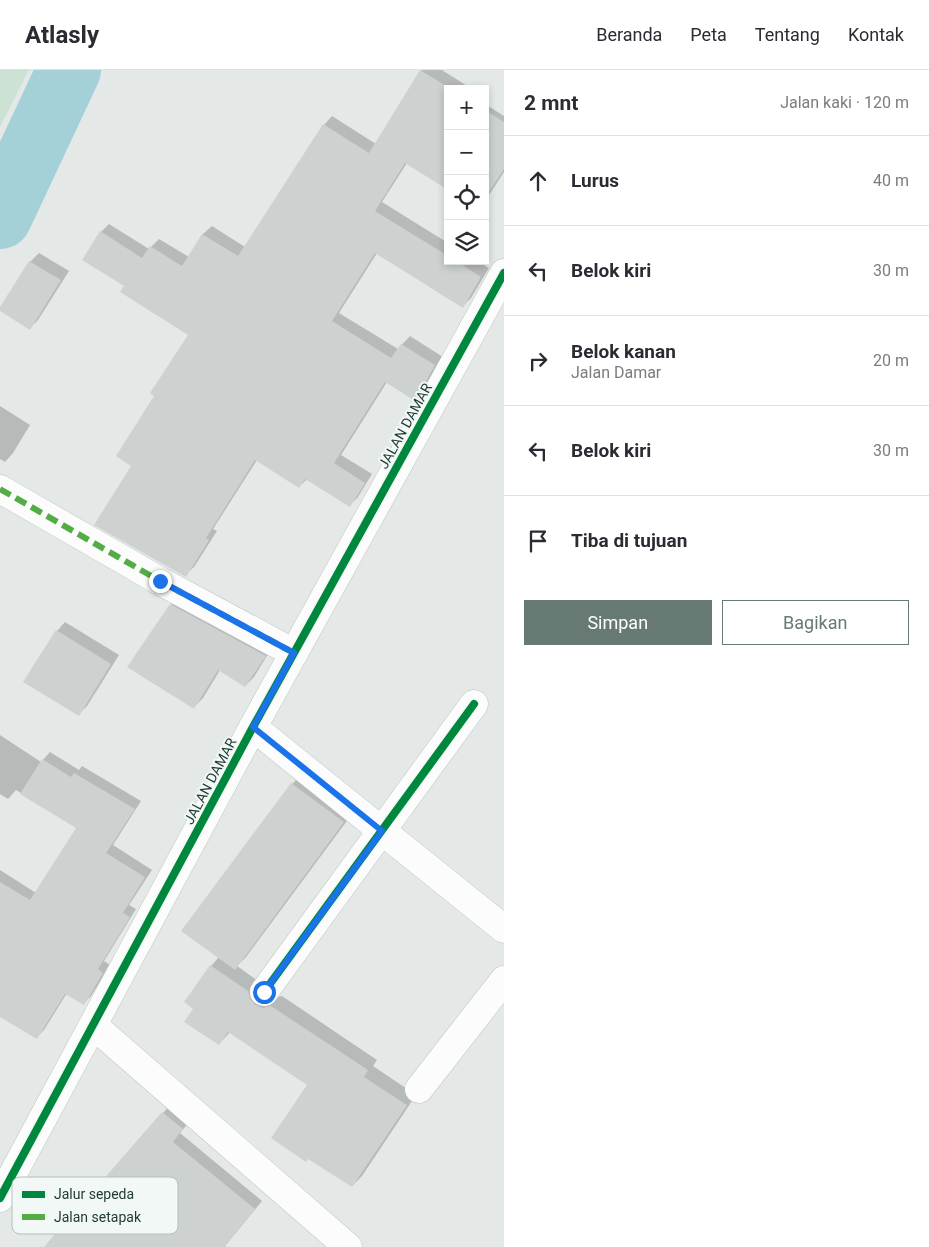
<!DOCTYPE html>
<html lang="id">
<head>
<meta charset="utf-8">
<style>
  :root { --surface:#fff; --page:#f2f2f3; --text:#2b2b33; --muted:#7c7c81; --line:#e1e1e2; --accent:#667973 }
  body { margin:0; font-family:Roboto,sans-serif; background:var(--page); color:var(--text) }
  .controls { position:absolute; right:15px; top:15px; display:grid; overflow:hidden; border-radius:0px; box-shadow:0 2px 8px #0003 }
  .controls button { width:45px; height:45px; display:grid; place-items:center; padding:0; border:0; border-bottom:1px solid var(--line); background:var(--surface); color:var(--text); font:25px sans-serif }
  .stop { position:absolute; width:15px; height:15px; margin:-11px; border:4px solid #1a73e8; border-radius:50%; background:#fff }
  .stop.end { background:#1a73e8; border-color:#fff; box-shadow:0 1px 5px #0008 }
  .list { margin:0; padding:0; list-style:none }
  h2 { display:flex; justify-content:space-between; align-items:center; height:65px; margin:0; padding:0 20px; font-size:21px }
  h2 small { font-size:16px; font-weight:400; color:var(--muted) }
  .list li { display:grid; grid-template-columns:32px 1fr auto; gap:15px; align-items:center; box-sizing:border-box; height:90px; padding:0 20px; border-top:1px solid var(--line) }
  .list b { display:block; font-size:19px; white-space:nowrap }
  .list p { margin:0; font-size:16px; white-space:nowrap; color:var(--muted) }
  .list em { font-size:16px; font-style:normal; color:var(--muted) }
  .actions { display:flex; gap:10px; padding:15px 20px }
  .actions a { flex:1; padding:11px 0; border:1px solid var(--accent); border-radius:0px; text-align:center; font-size:18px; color:var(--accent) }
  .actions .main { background:var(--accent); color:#fff }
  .icon { flex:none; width:28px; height:28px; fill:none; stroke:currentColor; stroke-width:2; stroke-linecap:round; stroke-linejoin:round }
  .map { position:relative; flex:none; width:504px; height:1177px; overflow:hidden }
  header { display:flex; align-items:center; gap:30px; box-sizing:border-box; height:70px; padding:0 25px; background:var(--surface); border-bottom:1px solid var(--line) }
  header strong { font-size:24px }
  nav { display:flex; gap:28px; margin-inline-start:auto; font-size:18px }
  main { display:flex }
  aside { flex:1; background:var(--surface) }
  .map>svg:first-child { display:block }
  .green { fill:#cde2d4 }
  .shadow { fill:#0003 }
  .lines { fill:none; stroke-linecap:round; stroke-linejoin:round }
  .river { stroke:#a4d0d8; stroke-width:64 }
  .building { fill:#cdd2d0 }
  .street-casing { stroke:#c1c6c4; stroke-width:29 }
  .secondary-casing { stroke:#bfc7c4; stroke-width:29 }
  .street { stroke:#fbfcfb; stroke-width:28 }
  .secondary { stroke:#fbfcfb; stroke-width:28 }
  .quiet { stroke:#53ac45; stroke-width:6; stroke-dasharray:12 6; stroke-linecap:butt }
  .cycleway-casing { stroke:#f2f8f5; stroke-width:11 }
  .cycleway { stroke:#00873e; stroke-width:8 }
  .route { stroke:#1a73e8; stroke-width:6 }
  .labels { text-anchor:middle; stroke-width:4; stroke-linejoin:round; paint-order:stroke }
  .street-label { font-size:14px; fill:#223c35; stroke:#f2f8f5 }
  .key { fill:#f2f8f5; stroke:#b4c0bb; stroke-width:1 }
  .key-label { font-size:14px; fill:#223c35 }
</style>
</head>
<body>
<header>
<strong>Atlasly</strong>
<nav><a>Beranda</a><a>Peta</a><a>Tentang</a><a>Kontak</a></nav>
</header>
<main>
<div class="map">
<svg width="504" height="1177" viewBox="0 0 504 1177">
  <rect width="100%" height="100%" fill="#e4e9e7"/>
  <polygon class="green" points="0,0 29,0 0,57"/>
  <g class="shadow">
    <polygon points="422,0 442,0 472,19 448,19 407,93 382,132 448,173 448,191 477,191 489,198 471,228 463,236 377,183 339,243 398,279 410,266 443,287 423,321 415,329 387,312 341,385 372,404 358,427 350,435 307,409 299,417 257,390 213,459 217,461 194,497 185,505 133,395 156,325 190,264 126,216 101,162 109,154 149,179 159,169 189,187 203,164 212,156 245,177 324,55 332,46 376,74"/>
    <polygon points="485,34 504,46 504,102 485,131"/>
    <polygon points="39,183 69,201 38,250 30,258 0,239 30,192"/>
    <polygon points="0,336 30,355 13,383 5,392 0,389"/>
    <polygon points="180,526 273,576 254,607 245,616 220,600 203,628 194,637 171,535"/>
    <polygon points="65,552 119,585 87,636 78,645 57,561"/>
    <polygon points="0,665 41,692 50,682 79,700 82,696 141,731 113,775 152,800 129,835 136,839 104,891 110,895 91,926 83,934 67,923 44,960 36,968 0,945 0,800 36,823 78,757 16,720 8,729 0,724"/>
    <polygon points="303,703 355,740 246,887 237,896 258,911 273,928 282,926 377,990 373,996 416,1025 362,1106 352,1116 308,1014 230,962 219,974 195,938 211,896 219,887 292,714"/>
    <polygon points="171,1034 190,1051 180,1063 262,1131 225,1176 226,1177 45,1177 57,1164 55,1128 63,1120 82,1136"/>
  </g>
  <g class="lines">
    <polyline class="river" points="0,147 69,0"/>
  </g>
  <g class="building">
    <polygon points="420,0 451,19 448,19 448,120 405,93 375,141 448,186 448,191 456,191 481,207 463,238 375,183 332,251 391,288 401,274 435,295 415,331 385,312 334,393 365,413 350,437 305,409 299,418 255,390 206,468 209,470 186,507 94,455 131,396 116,386 154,326 150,323 188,265 120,222 124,216 82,190 100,161 142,188 150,176 182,196 202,164 238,186 323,54 369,83"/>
    <polygon points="485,40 504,52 504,99 485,128"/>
    <polygon points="29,191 61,210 30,260 0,241 0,237"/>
    <polygon points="170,534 266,586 245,617 218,600 194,639 127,597"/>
    <polygon points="56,560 111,594 79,646 23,612"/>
    <polygon points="42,689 71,707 74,703 135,739 106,783 145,807 123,843 130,847 98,899 103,903 84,935 65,924 37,969 0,947 0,812 30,830 76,758 20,724"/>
    <polygon points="291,713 344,752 235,900 181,861"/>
    <polygon points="210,895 248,921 250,929 255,935 263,938 271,936 368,1000 364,1007 407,1035 352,1117 308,1089 306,1092 271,1068 307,1015 228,962 219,975 184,952 193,939 184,932"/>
    <polygon points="162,1042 183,1059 173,1072 255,1139 224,1177 44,1177 55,1164 36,1149 54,1127 74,1143"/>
  </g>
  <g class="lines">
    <g class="street-casing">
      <g id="street">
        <polyline points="0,419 160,511 294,583"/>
        <polyline points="253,657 504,859"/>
        <polyline points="264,922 474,634"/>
        <polyline points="93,955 348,1177"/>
        <polyline points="419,1019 504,910"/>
      </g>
    </g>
    <g class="secondary-casing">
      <polyline id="secondary" points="0,1128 253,657 504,203"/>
    </g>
    <use href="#street" class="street"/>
    <use href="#secondary" class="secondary"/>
    <polyline class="quiet" points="0,419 160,511 294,583"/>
    <g class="cycleway-casing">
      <g id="cycleway">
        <polyline points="264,922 474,634"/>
        <polyline points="0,1128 253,657 504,203"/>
      </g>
    </g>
    <use href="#cycleway" class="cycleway"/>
  </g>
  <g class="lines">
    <polyline class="route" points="160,511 294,583 253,657 382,761 264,922"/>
  </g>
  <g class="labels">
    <g class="street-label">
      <text transform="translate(405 356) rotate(-61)" y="5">JALAN DAMAR</text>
      <text transform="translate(210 711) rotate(-62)" y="5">JALAN DAMAR</text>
    </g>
  </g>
  <rect x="12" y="1107" width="166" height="57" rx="8" class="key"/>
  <rect x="22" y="1121" width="23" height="7" fill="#00873e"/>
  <rect x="22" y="1144" width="23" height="6" fill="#53ac45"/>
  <g class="key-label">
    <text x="54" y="1129">Jalur sepeda</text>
    <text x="54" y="1152">Jalan setapak</text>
  </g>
</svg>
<div class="controls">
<button>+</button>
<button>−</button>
<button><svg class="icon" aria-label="locate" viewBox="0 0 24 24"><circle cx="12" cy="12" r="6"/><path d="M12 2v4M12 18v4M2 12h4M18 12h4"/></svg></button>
<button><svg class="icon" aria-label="layers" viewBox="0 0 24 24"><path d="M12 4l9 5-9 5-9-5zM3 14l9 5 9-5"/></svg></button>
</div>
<div class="stop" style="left:264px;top:922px"></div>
<div class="stop end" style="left:160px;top:511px"></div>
</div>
<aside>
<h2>2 mnt<small>Jalan kaki · 120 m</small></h2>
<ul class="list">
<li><svg class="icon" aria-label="ahead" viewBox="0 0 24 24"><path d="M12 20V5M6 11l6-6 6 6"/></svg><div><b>Lurus</b></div><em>40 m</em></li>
<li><svg class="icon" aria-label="left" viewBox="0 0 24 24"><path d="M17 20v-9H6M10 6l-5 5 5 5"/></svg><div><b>Belok kiri</b></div><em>30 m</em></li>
<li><svg class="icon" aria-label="right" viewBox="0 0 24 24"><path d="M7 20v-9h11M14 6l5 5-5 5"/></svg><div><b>Belok kanan</b><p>Jalan Damar</p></div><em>20 m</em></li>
<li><svg class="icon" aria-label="left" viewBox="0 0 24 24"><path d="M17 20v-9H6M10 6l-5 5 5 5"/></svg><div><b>Belok kiri</b></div><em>30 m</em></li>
<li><svg class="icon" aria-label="arrive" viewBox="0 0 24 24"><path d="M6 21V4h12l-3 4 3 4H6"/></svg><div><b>Tiba di tujuan</b></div></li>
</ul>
<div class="actions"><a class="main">Simpan</a><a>Bagikan</a></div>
</aside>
</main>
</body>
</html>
